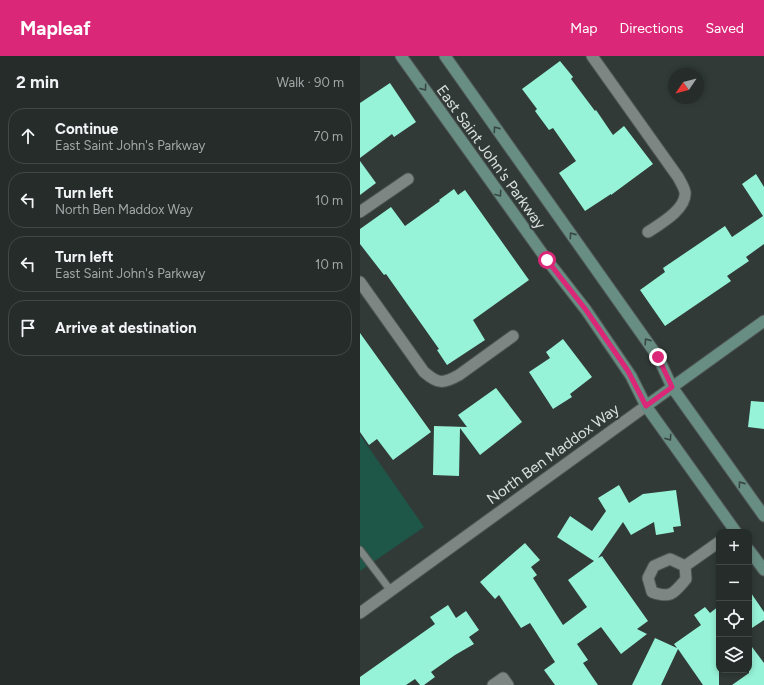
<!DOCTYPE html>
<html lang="en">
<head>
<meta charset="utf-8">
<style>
  :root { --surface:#252c29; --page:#2d3431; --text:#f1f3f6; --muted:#a3a7a8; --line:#424846; --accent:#db2777 }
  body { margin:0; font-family:Figtree,sans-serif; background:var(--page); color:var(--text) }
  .controls { position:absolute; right:12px; bottom:12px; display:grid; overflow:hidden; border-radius:8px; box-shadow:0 2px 6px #0003 }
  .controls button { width:36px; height:36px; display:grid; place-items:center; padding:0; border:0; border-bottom:1px solid var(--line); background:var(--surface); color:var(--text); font:20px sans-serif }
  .compass { position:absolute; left:308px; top:12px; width:36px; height:36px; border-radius:50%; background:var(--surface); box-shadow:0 2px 6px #0003; rotate:235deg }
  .stop { position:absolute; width:12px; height:12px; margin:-9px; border:3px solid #db2777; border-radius:50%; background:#fff }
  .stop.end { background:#db2777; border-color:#fff; box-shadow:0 1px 4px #0008 }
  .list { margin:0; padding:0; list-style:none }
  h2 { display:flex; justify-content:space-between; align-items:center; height:52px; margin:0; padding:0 16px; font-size:17px }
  h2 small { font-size:13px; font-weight:400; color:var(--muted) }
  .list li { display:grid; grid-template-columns:26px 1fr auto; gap:12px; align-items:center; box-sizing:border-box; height:56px; margin:0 8px 8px; padding:0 8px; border:1px solid var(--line); border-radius:16px }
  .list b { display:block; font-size:15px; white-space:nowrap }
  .list p { margin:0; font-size:13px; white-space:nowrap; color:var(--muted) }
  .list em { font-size:13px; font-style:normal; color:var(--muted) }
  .icon { flex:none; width:22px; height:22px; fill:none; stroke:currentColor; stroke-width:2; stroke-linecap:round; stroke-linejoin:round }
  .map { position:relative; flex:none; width:404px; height:629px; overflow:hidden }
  header { display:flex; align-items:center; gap:24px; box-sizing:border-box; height:56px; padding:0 20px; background:var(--accent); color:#fff }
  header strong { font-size:19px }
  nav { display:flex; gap:22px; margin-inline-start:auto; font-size:14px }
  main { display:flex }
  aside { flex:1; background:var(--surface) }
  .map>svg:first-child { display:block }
  .green { fill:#1e5748 }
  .building { fill:#96f3d7 }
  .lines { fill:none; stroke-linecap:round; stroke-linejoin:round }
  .service-casing { stroke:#4f5654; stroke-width:9 }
  .minor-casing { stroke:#4f5654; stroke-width:13 }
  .tertiary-casing { stroke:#4f5654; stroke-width:13 }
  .secondary-casing { stroke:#4f5654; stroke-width:13 }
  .service { stroke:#7d8683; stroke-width:7 }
  .minor { stroke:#7d8683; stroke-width:11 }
  .tertiary { stroke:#7d8683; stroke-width:11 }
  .secondary { stroke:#688e84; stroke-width:11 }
  .oneway { stroke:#394743 }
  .route { stroke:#db2777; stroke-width:5 }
  .labels { text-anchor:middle; stroke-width:4; stroke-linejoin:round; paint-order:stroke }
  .street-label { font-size:15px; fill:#dbe0de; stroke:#313a37 }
</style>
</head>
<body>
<header>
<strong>Mapleaf</strong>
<nav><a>Map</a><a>Directions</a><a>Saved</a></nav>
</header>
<main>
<aside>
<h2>2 min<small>Walk · 90 m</small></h2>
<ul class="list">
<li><svg class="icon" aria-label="ahead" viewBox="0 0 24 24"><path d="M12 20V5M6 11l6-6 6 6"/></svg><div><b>Continue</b><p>East Saint John's Parkway</p></div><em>70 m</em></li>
<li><svg class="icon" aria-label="left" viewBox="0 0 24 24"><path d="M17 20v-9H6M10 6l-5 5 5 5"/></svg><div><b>Turn left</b><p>North Ben Maddox Way</p></div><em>10 m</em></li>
<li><svg class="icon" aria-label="left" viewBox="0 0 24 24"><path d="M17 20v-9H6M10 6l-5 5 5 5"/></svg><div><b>Turn left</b><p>East Saint John's Parkway</p></div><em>10 m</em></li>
<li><svg class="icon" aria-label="arrive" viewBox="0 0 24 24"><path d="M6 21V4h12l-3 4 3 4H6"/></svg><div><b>Arrive at destination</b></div></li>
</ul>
</aside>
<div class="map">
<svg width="404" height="629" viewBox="0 0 404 629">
  <rect width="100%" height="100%" fill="#313a37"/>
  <polygon class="green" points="0,379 64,471 0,515"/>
  <g class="building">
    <polygon points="200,5 213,21 211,23 235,55 236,54 253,79 264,70 293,108 251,139 251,138 225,155 199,117 216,105 193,72 189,74 175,55 177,53 162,33"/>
    <polygon points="30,27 56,66 34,81 32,78 0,102 0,47"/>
    <polygon points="0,105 16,127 0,139"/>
    <polygon points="396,118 404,131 404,188 386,201 389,205 367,220 371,225 305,270 280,234 305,216 303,212 365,170 372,181 403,160 382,128"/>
    <polygon points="94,133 98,139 105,134 169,224 113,264 125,284 87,309 77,294 79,293 26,218 24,219 0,188 0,173 31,151 45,170 80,145 79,144"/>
    <polygon points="0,277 71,376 33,404 17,383 9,389 0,376"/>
    <polygon points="203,283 232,321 210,338 212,341 193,353 169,316 190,302 186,296"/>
    <polygon points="136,332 162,366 120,399 100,372 99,420 73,419 74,370 107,371 98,359"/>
    <polygon points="391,345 404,346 404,373 388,371"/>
    <polygon points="259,429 269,447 283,438 316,434 321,470 313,471 314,476 296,479 294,466 271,479 263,466 238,502 242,500 288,565 277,573 287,578 261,598 241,571 217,588 228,604 223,607 238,629 195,629 184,614 195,606 170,567 161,572 139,539 135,543 120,526 165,487 180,504 171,511 177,519 173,522 203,569 227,551 208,524 234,505 197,481 210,460 232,475 246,455 238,442"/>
    <polygon points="389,534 404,556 404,564 389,574"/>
    <polygon points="88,549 96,562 106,555 119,574 109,581 114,588 95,599 71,616 75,621 64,629 60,629 55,623 46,629 0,629 0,621 75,568 70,561"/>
    <polygon points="359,550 359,629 343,629 318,593 301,629 272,629 295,582 317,592 314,588 341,569 334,559 345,551 350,557"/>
    <polygon points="389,587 404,607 404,629 372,629 389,617"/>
  </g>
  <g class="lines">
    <g class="service-casing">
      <polyline id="service" points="0,494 31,535"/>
    </g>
    <g class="minor-casing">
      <g id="minor">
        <path d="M232,0L318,121C320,125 324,131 325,136C327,153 300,168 288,176"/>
        <polyline points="0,156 48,123"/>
        <path d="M0,226L64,316C78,328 83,328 99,319L153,280"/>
        <path d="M310,503L325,510L326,523C314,537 311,543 292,536L288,522L294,510Z"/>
        <polyline points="325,510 359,486"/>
        <polyline points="133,629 143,622 148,629"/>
      </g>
    </g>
    <g class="tertiary-casing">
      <polyline id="tertiary" points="0,557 286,350"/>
    </g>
    <g class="secondary-casing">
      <g id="secondary">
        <polyline points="41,0 187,204 226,254 271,320 286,350 376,476"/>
        <polyline points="85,0 298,301 312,331 404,460"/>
        <polyline points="286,350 404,265"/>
        <polyline points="389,494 404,514"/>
      </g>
    </g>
    <use href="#service" class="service"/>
    <use href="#minor" class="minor"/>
    <use href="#tertiary" class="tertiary"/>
    <use href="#secondary" class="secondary"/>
  </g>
  <defs><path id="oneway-chevron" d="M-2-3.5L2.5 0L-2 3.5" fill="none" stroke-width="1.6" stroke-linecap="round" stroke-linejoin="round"/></defs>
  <g class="oneway">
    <use href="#oneway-chevron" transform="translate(64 32) rotate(54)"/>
    <use href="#oneway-chevron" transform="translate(136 73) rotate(-125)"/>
    <use href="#oneway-chevron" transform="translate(139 138) rotate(54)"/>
    <use href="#oneway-chevron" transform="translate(212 179) rotate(-125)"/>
    <use href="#oneway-chevron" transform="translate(287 285) rotate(-125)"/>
    <use href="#oneway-chevron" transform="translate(309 382) rotate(55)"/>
    <use href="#oneway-chevron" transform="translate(381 428) rotate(-125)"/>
  </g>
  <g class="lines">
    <polyline class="route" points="187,204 226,254 268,315 286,350 312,331 298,301"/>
  </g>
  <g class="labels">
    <g class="street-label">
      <text transform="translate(131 101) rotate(54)" y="5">East Saint John's Parkway</text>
      <text transform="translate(193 398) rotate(-36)" y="5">North Ben Maddox Way</text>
    </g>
  </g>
</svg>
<div class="controls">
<button>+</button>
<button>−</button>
<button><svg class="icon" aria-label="locate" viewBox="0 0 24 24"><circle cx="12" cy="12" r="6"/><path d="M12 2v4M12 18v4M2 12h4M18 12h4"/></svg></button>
<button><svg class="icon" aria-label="layers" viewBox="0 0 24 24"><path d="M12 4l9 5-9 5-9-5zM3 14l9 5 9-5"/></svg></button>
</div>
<svg class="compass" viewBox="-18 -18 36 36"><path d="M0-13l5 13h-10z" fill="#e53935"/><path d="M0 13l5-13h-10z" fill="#a3a7a8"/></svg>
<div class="stop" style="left:187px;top:204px"></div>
<div class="stop end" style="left:298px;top:301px"></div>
</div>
</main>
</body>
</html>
